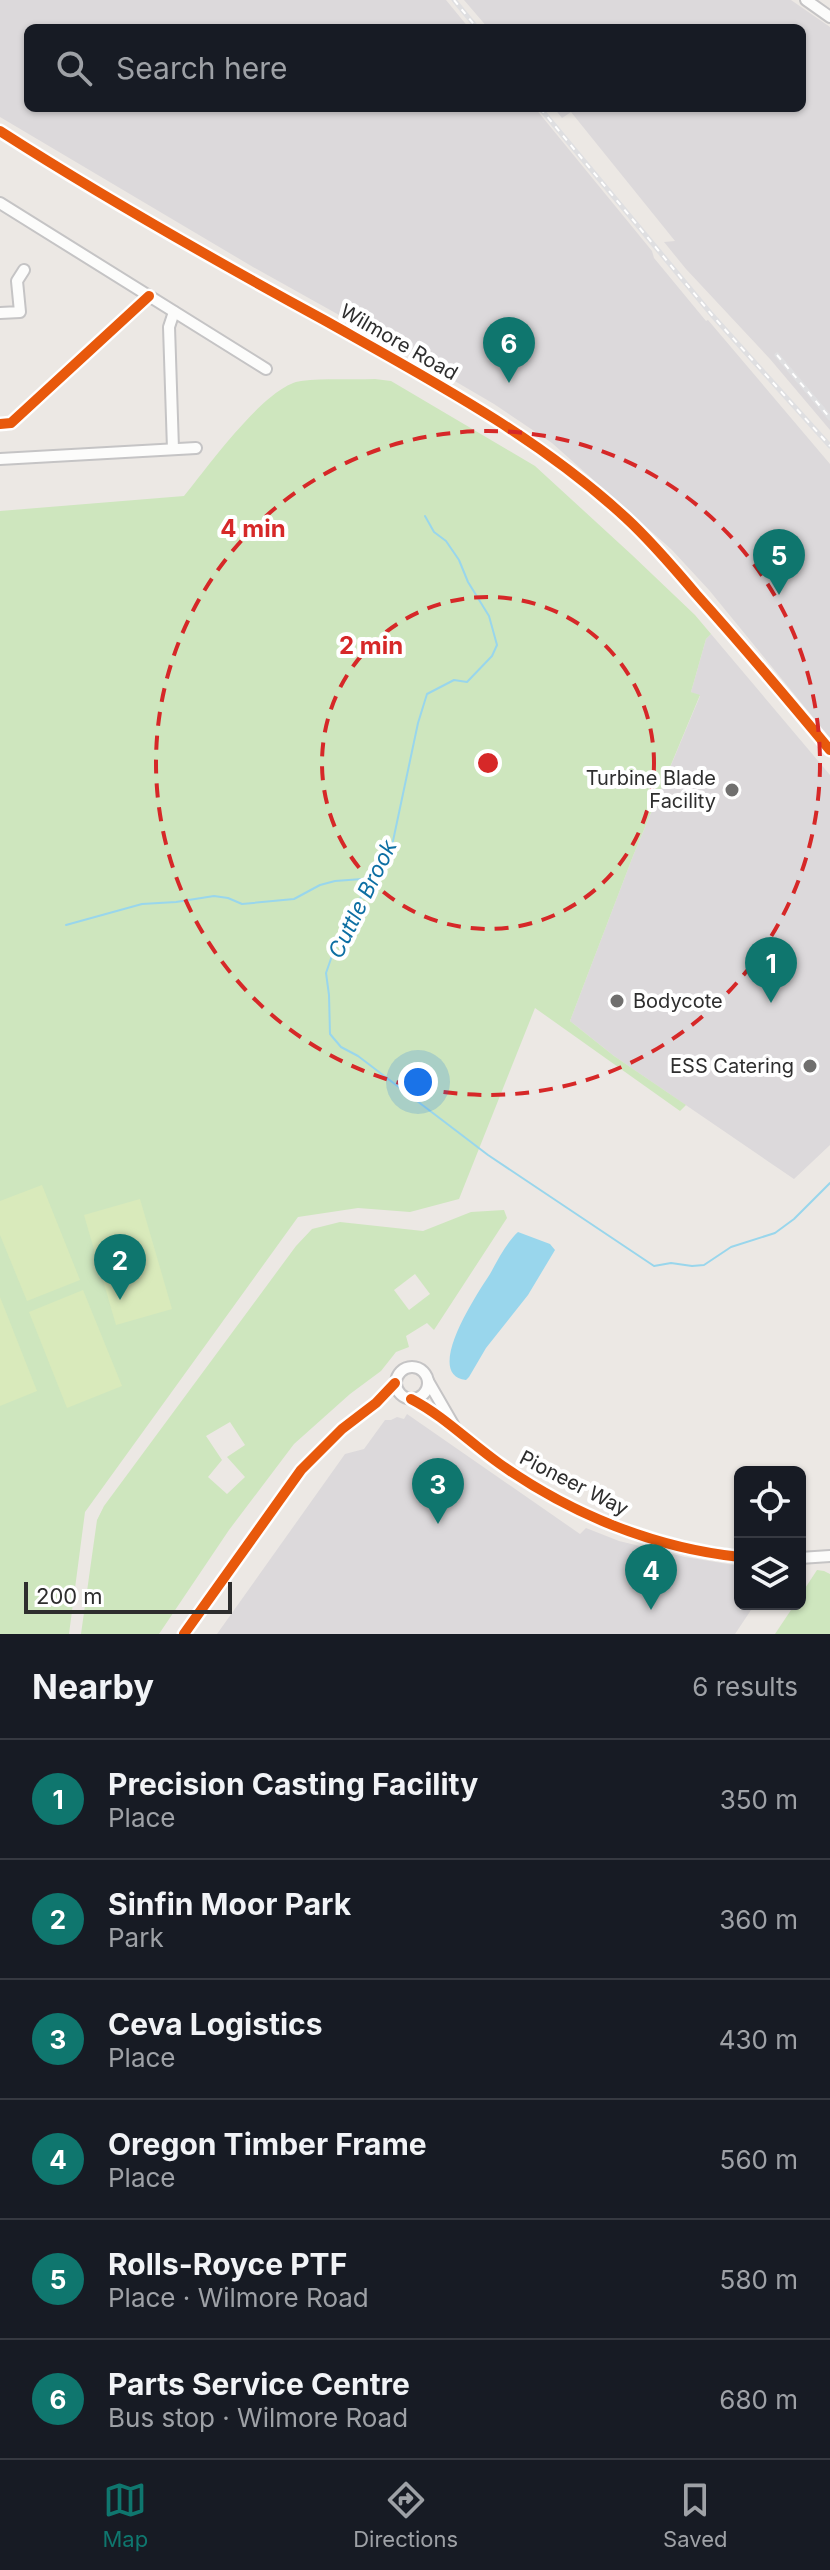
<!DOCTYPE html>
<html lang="en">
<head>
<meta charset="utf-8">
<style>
  :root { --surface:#171b24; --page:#20242c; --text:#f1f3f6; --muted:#9ea1a6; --line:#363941; --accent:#0f766e }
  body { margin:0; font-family:Inter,sans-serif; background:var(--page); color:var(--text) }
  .controls { position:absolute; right:24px; bottom:24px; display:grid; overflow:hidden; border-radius:12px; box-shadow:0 2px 6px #0004 }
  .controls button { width:72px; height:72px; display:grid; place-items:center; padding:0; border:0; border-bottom:2px solid var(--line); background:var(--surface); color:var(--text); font:40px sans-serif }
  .scale { position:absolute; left:24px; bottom:20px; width:208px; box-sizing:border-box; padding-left:8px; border:4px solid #2e2e2e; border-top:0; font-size:22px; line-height:28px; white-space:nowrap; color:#2e2e2e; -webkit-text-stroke:6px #fff; paint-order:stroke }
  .you { position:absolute; left:418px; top:1082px; width:28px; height:28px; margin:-20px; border:6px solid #fff; border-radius:50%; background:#1a73e8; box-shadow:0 0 0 12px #1a73e833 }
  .badge { display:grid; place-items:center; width:52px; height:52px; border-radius:50%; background:var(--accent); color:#fff; font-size:26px; font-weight:700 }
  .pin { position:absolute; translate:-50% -66px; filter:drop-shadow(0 2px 4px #0008) }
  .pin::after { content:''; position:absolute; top:42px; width:28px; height:24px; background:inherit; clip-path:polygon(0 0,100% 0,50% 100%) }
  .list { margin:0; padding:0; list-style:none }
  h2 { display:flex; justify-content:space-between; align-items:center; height:104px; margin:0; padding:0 32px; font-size:34px }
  h2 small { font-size:26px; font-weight:400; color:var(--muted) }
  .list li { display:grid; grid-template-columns:52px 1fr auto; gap:24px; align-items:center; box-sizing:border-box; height:120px; padding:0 32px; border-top:2px solid var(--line) }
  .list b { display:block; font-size:30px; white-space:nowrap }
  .list p { margin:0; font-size:26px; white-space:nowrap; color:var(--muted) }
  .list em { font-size:26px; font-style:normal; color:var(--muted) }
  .icon { flex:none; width:44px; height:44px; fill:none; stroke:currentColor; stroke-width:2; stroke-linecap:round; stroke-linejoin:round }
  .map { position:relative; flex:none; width:830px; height:1634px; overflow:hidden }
  .search { position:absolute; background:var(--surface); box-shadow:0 2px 6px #0004; left:24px; right:24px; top:24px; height:88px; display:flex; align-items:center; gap:20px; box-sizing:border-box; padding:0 28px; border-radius:12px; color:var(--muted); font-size:30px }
  .sheet { height:824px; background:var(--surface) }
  nav { display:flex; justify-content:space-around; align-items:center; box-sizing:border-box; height:112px; border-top:2px solid var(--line); background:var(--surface); font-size:22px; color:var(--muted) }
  nav a { display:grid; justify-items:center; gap:4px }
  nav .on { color:var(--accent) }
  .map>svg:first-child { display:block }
  .industrial { fill:#dcd9db }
  .green { fill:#cee6be; fill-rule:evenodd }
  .pitch { fill:#d9eabb }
  .water { fill:#99d6ec }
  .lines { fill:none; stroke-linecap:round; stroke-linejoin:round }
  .stream { stroke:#99d6ec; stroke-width:2 }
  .minor-casing { stroke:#c5c4c5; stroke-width:14 }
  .minor { stroke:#fcfcfb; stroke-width:10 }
  .rail-casing { stroke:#dfdfe1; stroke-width:5 }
  .rail { stroke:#fff; stroke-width:2; stroke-dasharray:6; stroke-linecap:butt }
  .cycleway-casing { stroke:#fff; stroke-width:15 }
  .cycleway { stroke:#e8590c; stroke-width:10 }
  .ring { fill:none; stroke:#d62828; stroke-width:4; stroke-dasharray:14 10 }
  .poi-dot { fill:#706f6e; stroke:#fff; stroke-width:3 }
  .labels { text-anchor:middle; stroke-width:8; stroke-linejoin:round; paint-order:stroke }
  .street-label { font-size:20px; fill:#2e2e2e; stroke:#fff }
  .poi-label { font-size:20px; fill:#2e2e2e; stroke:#fff; text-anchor:end }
  .water-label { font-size:22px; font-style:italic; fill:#0d6fa3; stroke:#fff }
  .centre { fill:#d62828; stroke:#fff; stroke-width:4 }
  .ring-label { font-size:24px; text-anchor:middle; font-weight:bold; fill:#d62828; stroke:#fff; stroke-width:8; stroke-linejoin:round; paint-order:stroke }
</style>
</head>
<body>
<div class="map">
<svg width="830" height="1634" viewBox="0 0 830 1634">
  <rect width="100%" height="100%" fill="#ece8e4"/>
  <g class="industrial">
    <polygon points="0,0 446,0 469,28 28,28 28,108 535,108 652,251 654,258 706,321 708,320 830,464 830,738 709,590 672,550 552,443 494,404 400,349 253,267 0,117"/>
    <polygon points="464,0 791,0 830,27 830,430 770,359 686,269 664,242 675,241 571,112 562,118 554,108 802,108 802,28 488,28"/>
    <polygon points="711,634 830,775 830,1145 794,1179 614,1056 570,1021 633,856 700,696 691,692 706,639"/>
    <polygon points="407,1414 580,1534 586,1528 619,1541 685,1557 740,1566 740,1604 755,1604 735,1634 217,1634 345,1454 364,1449 385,1420 391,1420 397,1417 404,1419"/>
  </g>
  <g class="green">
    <path d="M375,379L391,381L535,466L632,555L695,615L711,634L706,639L691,692L700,695L633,856L570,1021L614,1056L686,1105L680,1111L535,1008L459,1199L410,1212L358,1208L298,1217L85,1512L69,1634H0V511L184,496C207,468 266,385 301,381C325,378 351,380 375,379Z"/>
    <path d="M504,1210L507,1218L434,1330L427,1323L406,1336L409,1347L396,1352L381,1371L350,1394L294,1444L229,1530L159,1634H81L97,1520L104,1506L296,1246L312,1229L340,1222L423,1231L471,1212ZM415,1274L430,1294L409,1310L394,1290ZM230,1422L245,1445L227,1457L245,1477L227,1494L208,1477L222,1460L206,1436Z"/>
    <polygon points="817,1570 824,1571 830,1574 830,1634 775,1634 795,1604 800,1604 800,1596"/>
  </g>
  <g class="pitch">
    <polygon points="42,1185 80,1280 27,1301 0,1235 0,1201"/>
    <polygon points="140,1199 172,1309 116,1325 84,1215"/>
    <polygon points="83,1290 122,1386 67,1408 29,1312"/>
    <polygon points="0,1297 37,1391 0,1406"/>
  </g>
  <path class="water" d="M518,1232L550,1244L555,1250L528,1295L486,1348L469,1377L466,1380C422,1375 479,1291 490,1274C498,1260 506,1243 518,1232Z"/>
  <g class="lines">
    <g class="stream">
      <polyline points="425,516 434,532 446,541 459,560 468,582 489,616 497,645 492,656 467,682 454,680 427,694 418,723 393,841 372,886 364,892 340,933 326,973 329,995 330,1034 341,1047 358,1056 488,1155 654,1266 671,1263 692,1266 704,1265 731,1247 775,1233 794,1219 830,1183"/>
      <polyline points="66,925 142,904 176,902 214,896 228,898 242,904 294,899 320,885 335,881 376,878"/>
    </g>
    <g class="minor-casing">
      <g id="minor">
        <polyline points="806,0 830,17"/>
        <path d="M0,131C106,199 214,260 324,320C429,379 537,436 626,518C651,541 674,568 696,594C742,645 786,697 830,750"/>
        <polyline points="0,203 266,369"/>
        <polyline points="0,313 20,312 17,281 24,270"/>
        <polyline points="0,424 11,423 149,296"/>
        <polyline points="173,449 169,327 174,312"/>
        <polyline points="0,459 196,448"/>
        <circle cx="412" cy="1383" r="16"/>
        <polyline points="428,1381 454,1426"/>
        <path d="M411,1399C444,1416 470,1443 500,1464C571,1514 654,1548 740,1557"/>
        <polyline points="800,1558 830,1556"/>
        <polyline points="184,1634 301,1470 342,1429 376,1403 395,1383"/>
      </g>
    </g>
    <use href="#minor" class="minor"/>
    <g class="rail-casing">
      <g id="rail">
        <polyline points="454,0 477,28"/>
        <polyline points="540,108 712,315 830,446"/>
        <polyline points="777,355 830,418"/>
      </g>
    </g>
    <use href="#rail" class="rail"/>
    <g class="cycleway-casing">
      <g id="cycleway">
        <path d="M0,131C106,199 214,260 324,320C429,379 537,436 626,518C651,541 674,568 696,594C742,645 786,697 830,750"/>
        <polyline points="0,424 11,423 149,296"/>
        <path d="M411,1399C444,1416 470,1443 500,1464C571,1514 654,1548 740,1557"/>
        <polyline points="184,1634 301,1470 342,1429 376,1403 395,1383"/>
      </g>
    </g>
    <use href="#cycleway" class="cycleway"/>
  </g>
  <g class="ring">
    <circle cx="488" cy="763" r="166"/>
    <circle cx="488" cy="763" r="332"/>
  </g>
  <g class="poi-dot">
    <circle cx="732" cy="790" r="8"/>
    <circle cx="617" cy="1001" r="8"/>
    <circle cx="810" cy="1066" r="8"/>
  </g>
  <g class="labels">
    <g class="street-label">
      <text transform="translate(399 342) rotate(30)" y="7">Wilmore Road</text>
      <text transform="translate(574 1483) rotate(27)" y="7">Pioneer Way</text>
    </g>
    <g class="poi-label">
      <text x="716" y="785">Turbine Blade<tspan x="716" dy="23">Facility</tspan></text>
      <text x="633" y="1008" text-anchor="start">Bodycote</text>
      <text x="794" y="1073">ESS Catering</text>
    </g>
    <g class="water-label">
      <text transform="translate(362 899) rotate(-64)" y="8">Cuttle Brook</text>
    </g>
  </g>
  <circle cx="488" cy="763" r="12" class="centre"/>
  <g class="ring-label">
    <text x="253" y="537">4 min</text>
    <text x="371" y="654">2 min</text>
  </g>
</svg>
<div class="controls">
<button><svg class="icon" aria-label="locate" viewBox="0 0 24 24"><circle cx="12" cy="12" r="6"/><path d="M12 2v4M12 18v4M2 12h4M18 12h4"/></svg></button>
<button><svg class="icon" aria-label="layers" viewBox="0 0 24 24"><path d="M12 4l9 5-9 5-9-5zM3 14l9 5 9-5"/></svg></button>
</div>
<div class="scale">200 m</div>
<div class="you"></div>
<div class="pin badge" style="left:771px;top:1003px">1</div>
<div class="pin badge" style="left:120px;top:1300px">2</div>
<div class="pin badge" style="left:438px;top:1524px">3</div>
<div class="pin badge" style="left:651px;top:1610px">4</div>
<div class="pin badge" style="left:779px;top:595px">5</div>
<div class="pin badge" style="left:509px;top:383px">6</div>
<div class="search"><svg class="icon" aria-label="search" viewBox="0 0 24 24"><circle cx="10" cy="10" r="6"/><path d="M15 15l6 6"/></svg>Search here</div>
</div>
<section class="sheet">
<h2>Nearby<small>6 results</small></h2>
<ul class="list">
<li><span class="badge">1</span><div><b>Precision Casting Facility</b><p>Place</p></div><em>350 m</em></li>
<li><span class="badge">2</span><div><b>Sinfin Moor Park</b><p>Park</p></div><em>360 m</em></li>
<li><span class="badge">3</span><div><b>Ceva Logistics</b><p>Place</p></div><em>430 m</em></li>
<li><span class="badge">4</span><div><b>Oregon Timber Frame</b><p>Place</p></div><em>560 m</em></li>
<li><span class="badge">5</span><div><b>Rolls-Royce PTF</b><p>Place · Wilmore Road</p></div><em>580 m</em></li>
<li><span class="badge">6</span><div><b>Parts Service Centre</b><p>Bus stop · Wilmore Road</p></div><em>680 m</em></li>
</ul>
</section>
<nav>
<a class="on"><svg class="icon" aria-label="map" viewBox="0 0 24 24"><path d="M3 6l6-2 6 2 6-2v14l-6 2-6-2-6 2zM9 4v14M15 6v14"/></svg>Map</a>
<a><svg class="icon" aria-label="directions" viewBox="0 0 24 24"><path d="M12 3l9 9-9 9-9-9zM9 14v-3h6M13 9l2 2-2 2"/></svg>Directions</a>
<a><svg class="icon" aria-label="saved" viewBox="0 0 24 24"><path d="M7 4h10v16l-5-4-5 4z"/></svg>Saved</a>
</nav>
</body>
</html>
